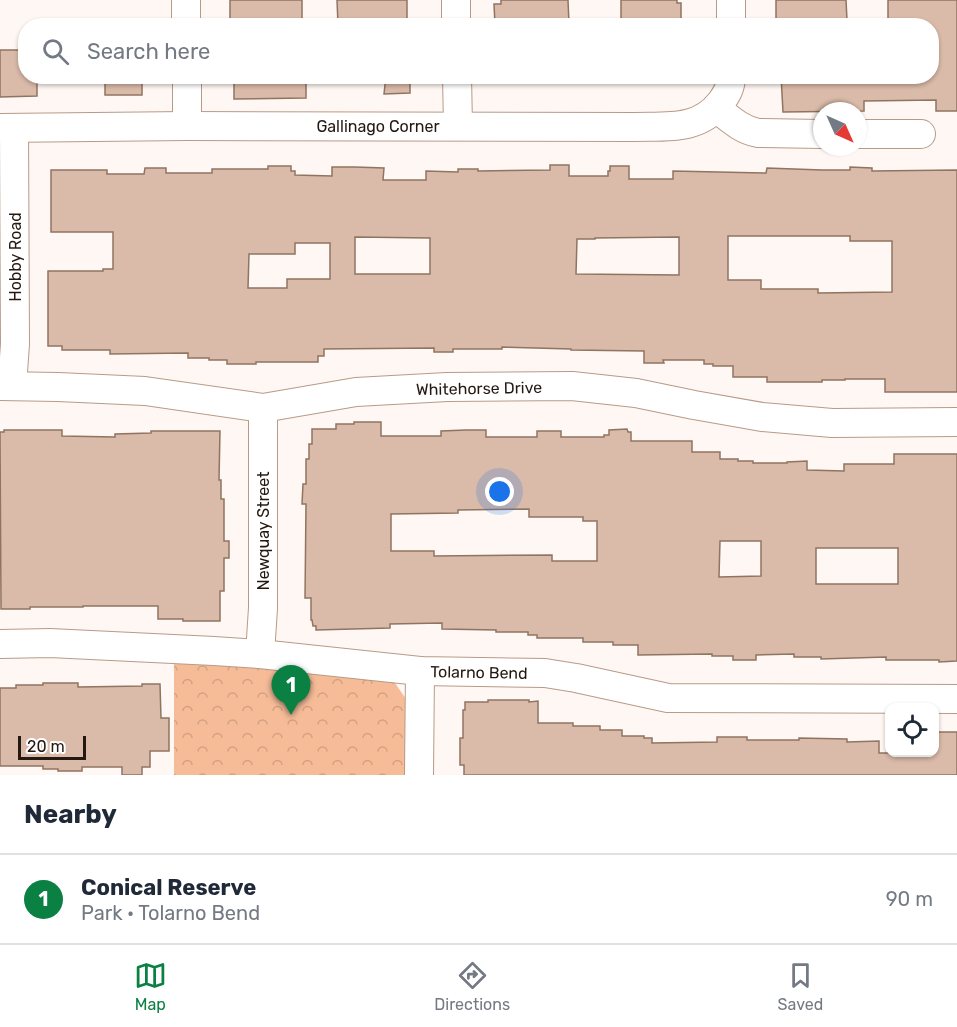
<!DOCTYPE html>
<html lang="en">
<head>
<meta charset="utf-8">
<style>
  :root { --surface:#fff; --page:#f2f2f3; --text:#1f2937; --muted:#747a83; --line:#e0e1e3; --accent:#0b8043 }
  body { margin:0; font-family:Rubik,sans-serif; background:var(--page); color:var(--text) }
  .controls { position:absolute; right:18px; bottom:18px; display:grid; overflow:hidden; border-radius:12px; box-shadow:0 2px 4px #0004 }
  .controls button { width:54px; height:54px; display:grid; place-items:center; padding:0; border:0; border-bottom:2px solid var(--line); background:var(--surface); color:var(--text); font:30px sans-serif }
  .compass { position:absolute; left:813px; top:102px; width:54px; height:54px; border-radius:50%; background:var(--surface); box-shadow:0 2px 4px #0004; rotate:135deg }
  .scale { position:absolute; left:18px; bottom:15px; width:68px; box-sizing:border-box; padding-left:6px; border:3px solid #241812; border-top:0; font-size:16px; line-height:21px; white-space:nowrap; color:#241812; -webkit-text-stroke:4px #fff; paint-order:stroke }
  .you { position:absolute; left:500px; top:492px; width:21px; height:21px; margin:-15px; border:4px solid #fff; border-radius:50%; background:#1a73e8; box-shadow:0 0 0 9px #1a73e833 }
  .badge { display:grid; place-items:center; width:39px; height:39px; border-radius:50%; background:var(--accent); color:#fff; font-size:20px; font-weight:700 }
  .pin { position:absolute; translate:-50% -50px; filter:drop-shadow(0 2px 3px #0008) }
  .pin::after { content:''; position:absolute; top:32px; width:21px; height:18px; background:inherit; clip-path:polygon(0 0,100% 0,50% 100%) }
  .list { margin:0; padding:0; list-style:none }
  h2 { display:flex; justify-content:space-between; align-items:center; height:78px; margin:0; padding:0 24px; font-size:26px }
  h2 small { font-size:20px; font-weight:400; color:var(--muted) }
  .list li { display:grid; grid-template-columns:39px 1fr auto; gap:18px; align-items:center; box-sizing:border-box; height:90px; padding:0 24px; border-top:2px solid var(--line) }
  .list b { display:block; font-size:22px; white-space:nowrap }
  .list p { margin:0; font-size:20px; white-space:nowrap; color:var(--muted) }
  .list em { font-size:20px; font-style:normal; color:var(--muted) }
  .icon { flex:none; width:33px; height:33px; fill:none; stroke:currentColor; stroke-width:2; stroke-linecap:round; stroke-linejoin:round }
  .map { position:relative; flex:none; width:957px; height:775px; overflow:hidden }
  .search { position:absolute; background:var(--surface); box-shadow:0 2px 4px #0004; left:18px; right:18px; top:18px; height:66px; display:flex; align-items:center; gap:15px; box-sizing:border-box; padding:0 21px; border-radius:24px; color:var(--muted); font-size:22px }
  .sheet { height:168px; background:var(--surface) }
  nav { display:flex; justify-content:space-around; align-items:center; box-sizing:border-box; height:84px; border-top:2px solid var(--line); background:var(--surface); font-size:16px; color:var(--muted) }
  nav a { display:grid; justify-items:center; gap:3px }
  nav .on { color:var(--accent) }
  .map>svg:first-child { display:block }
  .forest { fill:url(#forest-crowns) }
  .building { fill:#dabaa8; stroke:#907462; stroke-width:1.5; fill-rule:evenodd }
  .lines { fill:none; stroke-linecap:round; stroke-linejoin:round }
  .minor-casing { stroke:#b99a88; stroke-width:30 }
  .minor { stroke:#fff; stroke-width:28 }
  .labels { text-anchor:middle; stroke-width:4.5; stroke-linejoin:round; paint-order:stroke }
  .street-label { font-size:16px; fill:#241812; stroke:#fff }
</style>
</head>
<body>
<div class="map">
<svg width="957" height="775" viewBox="0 0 957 775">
  <defs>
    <pattern id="forest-crowns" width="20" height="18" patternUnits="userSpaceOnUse" patternTransform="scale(1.5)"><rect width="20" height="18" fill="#f6bc98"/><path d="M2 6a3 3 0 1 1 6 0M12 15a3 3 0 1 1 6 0" fill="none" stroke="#d3a182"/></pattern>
  </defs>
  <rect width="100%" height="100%" fill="#fef7f3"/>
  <polygon class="forest" points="174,661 390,679 395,683 406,699 407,775 174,775"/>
  <g class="building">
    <rect x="230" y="0" width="72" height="26"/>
    <polygon points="337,0 407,0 407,26 338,25"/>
    <polygon points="501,0 568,0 569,24 495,25 494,4 501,4"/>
    <polygon points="621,0 677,0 677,3 681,3 681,25 621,25"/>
    <polygon points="776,0 846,0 847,20 843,20 843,26 780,26 780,23 776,23"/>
    <polygon points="888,0 957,0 957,111 936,111 936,100 864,101 864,111 783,112 781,76 932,76 932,26 906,26 906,21 888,21"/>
    <polygon points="0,50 26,50 26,76 37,76 37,96 0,97"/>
    <rect x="105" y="76" width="37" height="19"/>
    <polygon points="234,76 306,76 306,98 234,99"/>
    <polygon points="386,76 410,76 410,93 384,94"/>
    <path d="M550,165H569V176H608V171H610V166H629V179H673V171L766,173L767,168L822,170H850V167L872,168V171L957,170V392H885V379H845V380H822V382H767V377H733V366H713V364H704V360H663L664,363H644V351L571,350V349L502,347V349H453V352H434V348L324,349V356H318V362H256V364H227V360H209V358H188V353L110,354V350H62V346H48V271H103V269H113V232H51V170H107V174H144L145,168H166V173H212V169H268V166H291V171H295V175L332,176V167H355L384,168L383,180H426V171L458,172V169H478V171L550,170ZM728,236H850V241H892V292L818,293V289H761V280H728ZM355,237L430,238V274H355ZM679,237V275L576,274L577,239H595V238ZM295,243H330V279H287V288H248L249,254H295Z"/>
    <path d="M354,422H381V436H441V431L466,430H486V437H537V431H561V437H604V435H609V430L627,429L628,432H631V441H692V452H720V459H738V461H753V463H787V462L807,461V470L844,471V464H894V454H957V661L939,662V660H886V657L821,659V657H794V654L756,655V660H733V656H712V654L638,655V645H613V642H583V638H537V635H528V632H496V630L442,629V623L390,624V628L316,630V626H313L312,620H311V598H305L306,504H302L303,484H306V459H309V444H312V429H336V424H354ZM529,509V517H583V521H597V561H552V555L434,556V551H391V514L458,513V510ZM720,541H761V576L719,577ZM816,548H898V584H816Z"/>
    <polygon points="4,430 62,430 62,436 115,437 115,434 151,433 151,431 220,431 219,480 221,480 221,499 224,499 224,541 229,541 229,558 224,558 224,591 220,591 220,621 183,621 183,619 158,619 158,606 83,606 83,607 30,607 30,609 1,609 0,432 4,432"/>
    <polygon points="43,683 78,683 78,687 142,686 142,684 160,684 161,718 169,718 169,751 150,751 150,767 142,767 142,775 122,775 122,767 82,767 82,771 58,771 58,769 43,769 43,766 0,766 0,688 16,688 16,685 43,685"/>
    <polygon points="488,700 529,700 529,702 538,701 538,723 573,723 573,726 600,726 600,730 622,730 622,736 644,736 644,738 652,738 652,743 717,742 717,737 747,737 747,740 799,740 799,738 847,739 847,742 879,741 879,753 934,753 934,732 957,732 957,775 464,775 464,765 460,765 460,738 463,738 463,710 465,710 465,702 488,702"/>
  </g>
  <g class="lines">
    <g class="minor-casing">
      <g id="minor">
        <polyline points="186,0 186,26"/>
        <polyline points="456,0 456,26"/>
        <polyline points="731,0 731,26"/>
        <polyline points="187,76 187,126"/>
        <polyline points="457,76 458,126"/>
        <path d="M716,108C729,118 741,130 758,133L822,134"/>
        <path d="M0,128L187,126L635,127C667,126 699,131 721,102C727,94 731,87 731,76"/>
        <polyline points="858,134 921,134"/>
        <polyline points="0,386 58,387 145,391 263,408 356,392 447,387 572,386 636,393 694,405 762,417 832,423 957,422"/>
        <polyline points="12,386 15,344 14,128"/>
        <polyline points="0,644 50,643 214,651 260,654 420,671 545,673 576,678 668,698 957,699"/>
        <polyline points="260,654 263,608 263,408"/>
        <polyline points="419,775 420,671"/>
      </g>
    </g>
    <use href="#minor" class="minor"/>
  </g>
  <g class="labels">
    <g class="street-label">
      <text x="378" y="132">Gallinago Corner</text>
      <text transform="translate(15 257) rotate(-90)" y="6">Hobby Road</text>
      <text transform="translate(479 388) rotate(-1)" y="6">Whitehorse Drive</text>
      <text transform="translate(263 531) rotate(-90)" y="6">Newquay Street</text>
      <text transform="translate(479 672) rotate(1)" y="6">Tolarno Bend</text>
    </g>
  </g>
</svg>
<div class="controls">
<button><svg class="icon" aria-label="locate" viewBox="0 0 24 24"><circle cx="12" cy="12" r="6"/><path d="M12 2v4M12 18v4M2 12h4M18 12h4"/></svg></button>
</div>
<svg class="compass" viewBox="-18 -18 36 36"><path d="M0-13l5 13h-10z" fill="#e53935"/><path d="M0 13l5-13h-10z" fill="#747a83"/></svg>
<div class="scale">20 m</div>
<div class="you"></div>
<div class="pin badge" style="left:291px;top:715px">1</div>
<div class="search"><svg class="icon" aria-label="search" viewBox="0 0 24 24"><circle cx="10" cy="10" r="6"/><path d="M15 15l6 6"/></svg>Search here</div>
</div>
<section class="sheet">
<h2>Nearby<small></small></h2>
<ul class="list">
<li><span class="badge">1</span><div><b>Conical Reserve</b><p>Park · Tolarno Bend</p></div><em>90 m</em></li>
</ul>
</section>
<nav>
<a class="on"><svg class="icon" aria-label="map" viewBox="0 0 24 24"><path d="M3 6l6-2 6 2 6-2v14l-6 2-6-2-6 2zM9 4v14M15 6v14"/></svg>Map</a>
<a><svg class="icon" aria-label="directions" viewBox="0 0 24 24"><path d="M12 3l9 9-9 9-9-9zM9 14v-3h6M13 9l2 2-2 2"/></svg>Directions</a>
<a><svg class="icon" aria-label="saved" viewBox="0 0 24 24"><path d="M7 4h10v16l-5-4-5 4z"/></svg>Saved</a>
</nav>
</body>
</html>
